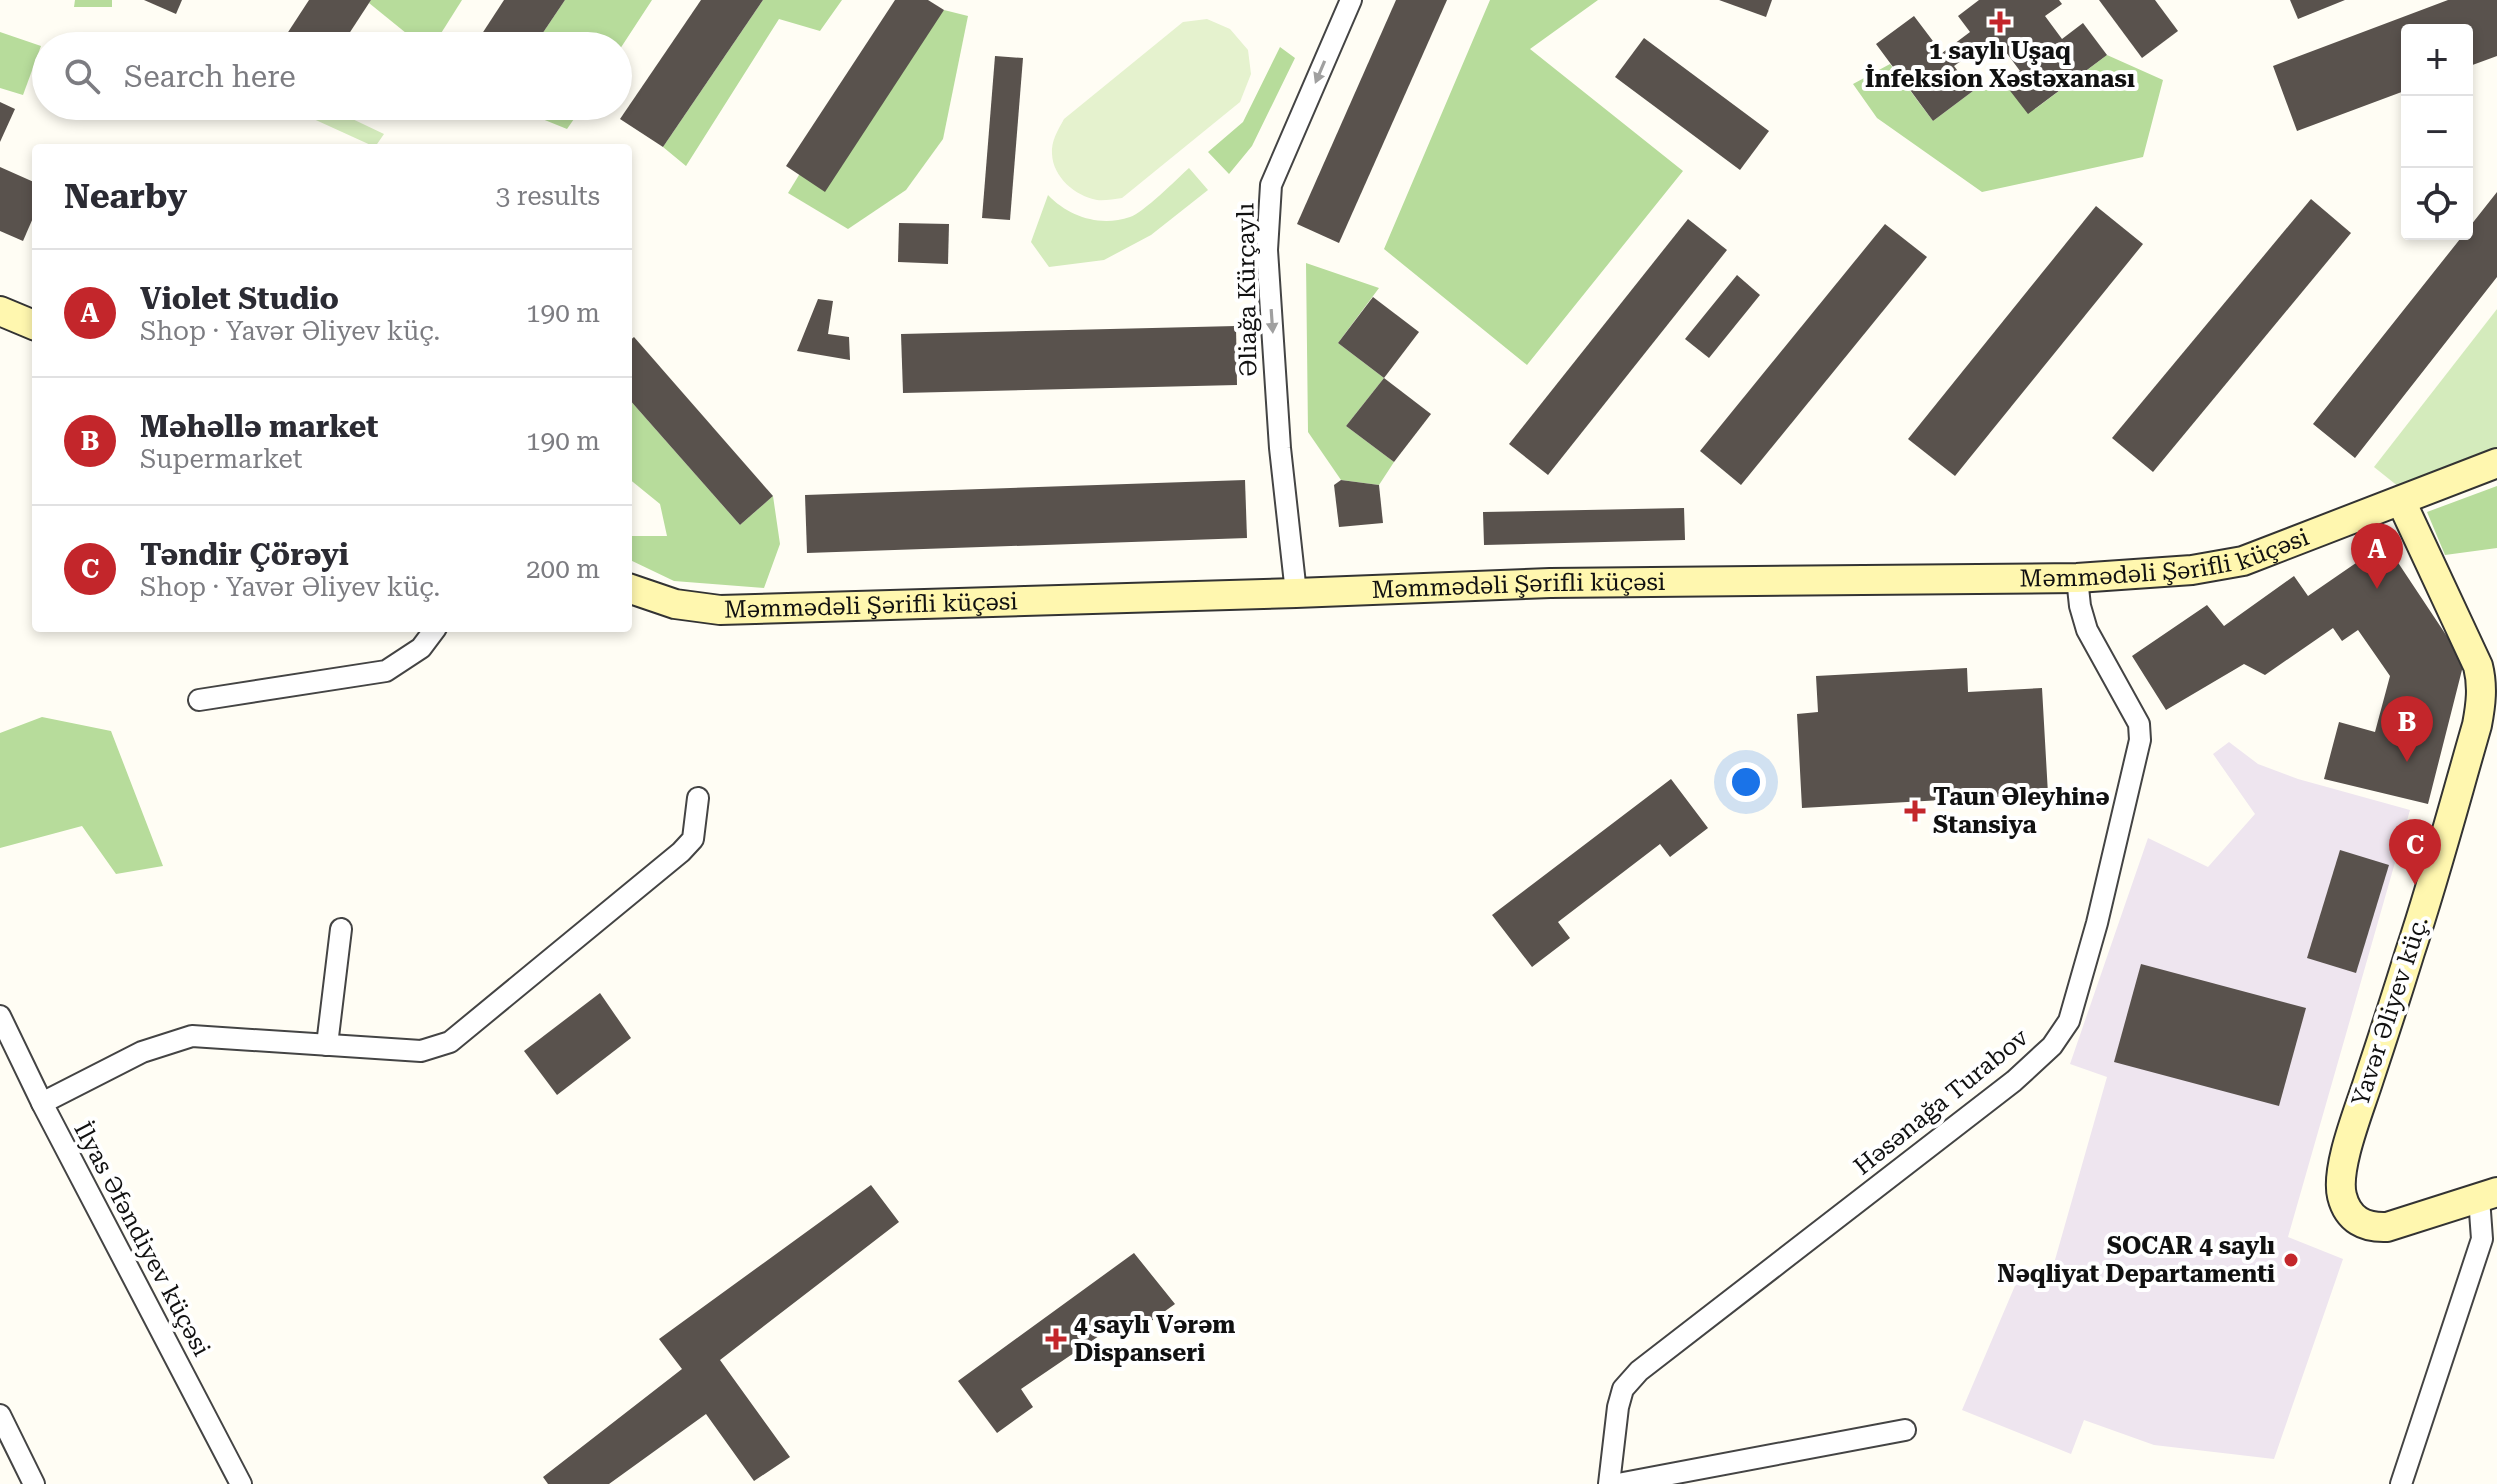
<!DOCTYPE html>
<html lang="en">
<head>
<meta charset="utf-8">
<style>
  :root { --surface:#fff; --page:#f7f7f7; --text:#2b2b33; --muted:#7c7c81; --line:#e1e1e2; --accent:#c3262b }
  body { margin:0; font-family:"Roboto Serif",serif; background:var(--page); color:var(--text) }
  .controls { position:absolute; right:24px; top:24px; display:grid; overflow:hidden; border-radius:8px; box-shadow:0 4px 12px #0003 }
  .controls button { width:72px; height:72px; display:grid; place-items:center; padding:0; border:0; border-bottom:2px solid var(--line); background:var(--surface); color:var(--text); font:40px sans-serif }
  .you { position:absolute; left:1746px; top:782px; width:28px; height:28px; margin:-20px; border:6px solid #fff; border-radius:50%; background:#1a73e8; box-shadow:0 0 0 12px #1a73e833 }
  .badge { display:grid; place-items:center; width:52px; height:52px; border-radius:50%; background:var(--accent); color:#fff; font-size:26px; font-weight:700 }
  .pin { position:absolute; translate:-50% -66px; filter:drop-shadow(0 2px 4px #0008) }
  .pin::after { content:''; position:absolute; top:42px; width:28px; height:24px; background:inherit; clip-path:polygon(0 0,100% 0,50% 100%) }
  .list { margin:0; padding:0; list-style:none }
  h2 { display:flex; justify-content:space-between; align-items:center; height:104px; margin:0; padding:0 32px; font-size:34px }
  h2 small { font-size:26px; font-weight:400; color:var(--muted) }
  .list li { display:grid; grid-template-columns:52px 1fr auto; gap:24px; align-items:center; box-sizing:border-box; height:128px; padding:0 32px; border-top:2px solid var(--line) }
  .list b { display:block; font-size:30px; white-space:nowrap }
  .list p { margin:0; font-size:26px; white-space:nowrap; color:var(--muted) }
  .list em { font-size:26px; font-style:normal; color:var(--muted) }
  .icon { flex:none; width:44px; height:44px; fill:none; stroke:currentColor; stroke-width:2; stroke-linecap:round; stroke-linejoin:round }
  .map { position:relative; flex:none; width:2497px; height:1484px; overflow:hidden }
  .search { position:absolute; background:var(--surface); box-shadow:0 4px 12px #0003; left:32px; top:32px; width:600px; height:88px; display:flex; align-items:center; gap:20px; box-sizing:border-box; padding:0 28px; border-radius:44px; color:var(--muted); font-size:30px }
  .panel { position:absolute; background:var(--surface); box-shadow:0 4px 12px #0003; left:32px; top:144px; width:600px; height:488px; border-radius:8px }
  .map>svg:first-child { display:block }
  .industrial { fill:#eee5ef }
  .green { fill:#d4ebbc }
  .forest { fill:#b7dc9b }
  .pitch { fill:#e5f2ce }
  .building { fill:#59524d }
  .lines { fill:none; stroke-linecap:round; stroke-linejoin:round }
  .street-casing { stroke:#444; stroke-width:24 }
  .secondary-casing { stroke:#333; stroke-width:32 }
  .street { stroke:#fff; stroke-width:20 }
  .secondary { stroke:#fff7af; stroke-width:28 }
  .oneway { fill:#a0a0a0 }
  .poi-dot { fill:#c3262b; stroke:#fff; stroke-width:3 }
  .labels { text-anchor:middle; stroke-width:8; stroke-linejoin:round; paint-order:stroke }
  .poi-label { font-size:24px; font-weight:bold; fill:#111; stroke:#fff; text-anchor:start }
  .street-label { font-size:24px; fill:#111; stroke:#fff }
</style>
</head>
<body>
<div class="map">
<svg width="2497" height="1484" viewBox="0 0 2497 1484">
  <rect width="100%" height="100%" fill="#fffdf4"/>
  <polygon class="industrial" points="2229,742 2258,764 2298,779 2410,810 2288,1237 2343,1259 2274,1459 2154,1445 2084,1420 2071,1454 1962,1410 2020,1274 2049,1281 2107,1077 2070,1064 2148,838 2208,867 2255,814 2213,754"/>
  <g class="green">
    <polygon points="285,106 345,106 344,115 384,134 375,147"/>
    <path d="M1189,168L1208,190L1151,235L1104,260L1049,267L1031,242L1048,195C1069,217 1100,227 1130,217C1143,213 1177,179 1189,168Z"/>
    <polygon points="2497,309 2497,448 2399,487 2374,467"/>
  </g>
  <g class="forest">
    <polygon points="75,0 112,0 112,7 74,7"/>
    <polygon points="371,0 462,0 433,46 422,46 369,3"/>
    <polygon points="565,0 652,0 618,52 618,46 534,46"/>
    <polygon points="763,0 842,0 820,31 779,19 686,166 663,147"/>
    <polygon points="1490,0 1598,0 1530,49 1683,171 1527,365 1384,249"/>
    <polygon points="944,10 968,16 943,139 906,190 848,229 788,193 799,175"/>
    <polygon points="0,32 41,46 23,95 0,88"/>
    <polygon points="1280,47 1295,58 1252,146 1229,174 1208,152 1243,122"/>
    <polygon points="2107,55 2163,80 2143,157 1982,192 1877,118 1853,84 1890,64 1933,121 1973,91 2004,83 2035,109"/>
    <polygon points="510,106 583,106 567,129"/>
    <polygon points="1306,263 1379,288 1338,343 1384,378 1346,426 1394,462 1379,485 1341,480 1308,432"/>
    <polygon points="628,398 740,525 773,496 780,544 764,588 674,581 628,559 628,539 631,536 667,536 660,504 628,478"/>
    <polygon points="2497,486 2497,548 2445,555 2427,512"/>
    <polygon points="42,717 111,731 163,866 116,874 82,826 0,848 0,733"/>
  </g>
  <path class="pitch" d="M1207,19L1230,29L1248,50L1251,74L1240,102L1122,198C1114,199 1104,201 1097,200C1075,196 1053,177 1052,154C1051,141 1058,130 1064,119L1183,22Z"/>
  <g class="building">
    <polygon points="144,0 182,0 176,14"/>
    <polygon points="309,0 371,0 341,46 279,46"/>
    <polygon points="504,0 565,0 534,46 474,46"/>
    <polygon points="701,0 763,0 663,147 620,119"/>
    <polygon points="895,0 928,0 944,10 825,192 786,166"/>
    <polygon points="1396,0 1447,0 1339,243 1297,224"/>
    <polygon points="1719,0 1772,0 1766,17"/>
    <polygon points="1979,0 2059,0 2062,4 2045,16 2062,39 2083,23 2107,55 2028,114 2004,83 2020,71 2003,48 1984,63 1975,51 1954,66 1973,91 1933,121 1876,44 1914,16 1942,53 1970,32 1958,16"/>
    <polygon points="2099,0 2155,0 2178,31 2142,58"/>
    <polygon points="2290,0 2345,0 2298,19"/>
    <polygon points="2448,0 2497,0 2497,56 2467,67 2467,30 2407,30 2407,90 2297,131 2273,66"/>
    <polygon points="1644,38 1769,131 1740,170 1615,77"/>
    <polygon points="995,56 1023,58 1010,220 982,218"/>
    <polygon points="0,102 15,109 0,142"/>
    <polygon points="464,106 495,106 486,120"/>
    <polygon points="0,167 36,183 36,211 23,241 0,231"/>
    <polygon points="2497,192 2497,277 2355,458 2313,424 2464,234 2467,234 2467,230"/>
    <polygon points="2311,199 2351,233 2153,472 2112,438"/>
    <polygon points="2096,206 2143,244 1955,476 1908,439"/>
    <polygon points="1688,219 1727,250 1548,475 1509,444"/>
    <polygon points="899,223 949,224 948,264 898,262"/>
    <polygon points="1885,224 1927,257 1741,485 1700,451"/>
    <polygon points="1737,275 1760,295 1709,358 1685,339"/>
    <polygon points="1373,297 1419,332 1384,378 1338,343"/>
    <polygon points="818,299 833,301 828,334 849,337 850,360 797,351"/>
    <polygon points="1236,326 1237,385 903,393 901,334"/>
    <polygon points="634,337 773,496 740,525 628,398 628,342"/>
    <polygon points="1384,378 1431,414 1394,462 1346,426"/>
    <polygon points="1245,480 1247,538 807,553 805,495"/>
    <polygon points="1341,480 1379,485 1383,523 1339,527 1334,485"/>
    <polygon points="1684,508 1685,540 1484,545 1483,512"/>
    <polygon points="2385,543 2464,662 2428,804 2324,779 2339,722 2375,732 2390,676 2358,630 2342,641 2333,628 2265,675 2244,664 2166,710 2132,656 2207,605 2224,626 2294,576 2308,596"/>
    <polygon points="1967,668 1968,692 2042,688 2048,794 1802,808 1797,714 1818,712 1816,676"/>
    <polygon points="1671,779 1708,828 1670,857 1660,844 1558,922 1570,938 1532,967 1492,915"/>
    <polygon points="2340,850 2389,865 2356,973 2307,958"/>
    <polygon points="2141,964 2306,1008 2279,1106 2114,1062"/>
    <polygon points="600,993 631,1038 557,1095 524,1051"/>
    <polygon points="871,1185 899,1222 720,1360 790,1457 754,1481 706,1414 609,1484 548,1484 543,1477 682,1369 659,1339"/>
    <polygon points="1134,1253 1175,1304 1133,1334 1121,1321 1021,1389 1033,1407 997,1433 958,1381"/>
  </g>
  <g class="lines">
    <g class="street-casing">
      <g id="street">
        <polyline points="1296,593 1280,448 1267,250 1271,185 1351,0"/>
        <polyline points="199,700 386,671 421,648 436,628"/>
        <polyline points="0,1016 42,1103 241,1484"/>
        <polyline points="327,1045 341,929"/>
        <polyline points="42,1103 142,1052 192,1036 421,1051 450,1042 681,852 693,839 698,798"/>
        <polyline points="0,1415 34,1484"/>
        <polyline points="1609,1484 1618,1407 1623,1389 1639,1371 2014,1081 2052,1046 2069,1021 2097,923 2140,740 2139,724 2087,630 2080,606 2077,578"/>
        <polyline points="1618,1484 1905,1430"/>
        <polyline points="2401,1484 2482,1239 2479,1198"/>
      </g>
    </g>
    <g class="secondary-casing">
      <g id="secondary">
        <polyline points="0,311 36,326"/>
        <path d="M2401,501L2478,666C2483,686 2481,704 2477,725C2455,801 2435,877 2410,952C2397,994 2383,1037 2369,1079C2360,1108 2335,1168 2342,1196C2348,1220 2365,1228 2387,1227L2497,1192"/>
        <path id="s1" d="M628,588L675,604L720,610L1296,593L1550,583L2077,578L2192,570L2243,561L2497,463"/>
      </g>
    </g>
    <use href="#street" class="street"/>
    <use href="#secondary" class="secondary"/>
  </g>
  <defs><path id="oneway-solid" d="M-6-.8H1V-3.2L6.5 0L1 3.2V.8H-6Z" transform="scale(2)"/></defs>
  <g class="oneway">
    <use href="#oneway-solid" transform="translate(1320 72) rotate(113)"/>
    <use href="#oneway-solid" transform="translate(1272 321) rotate(86)"/>
  </g>
  <g class="poi-dot">
    <path d="M1996 10h8v8h8v8h-8v8h-8v-8h-8v-8h8z"/>
    <path d="M1911 799h8v8h8v8h-8v8h-8v-8h-8v-8h8z"/>
    <circle cx="2291" cy="1260" r="8"/>
    <path d="M1052 1327h8v8h8v8h-8v8h-8v-8h-8v-8h8z"/>
  </g>
  <g class="labels">
    <g class="poi-label">
      <text x="2000" y="59" text-anchor="middle">1 saylı Uşaq<tspan x="2000" dy="28">İnfeksion Xəstəxanası</tspan></text>
      <text x="1933" y="805">Taun Əleyhinə<tspan x="1933" dy="28">Stansiya</tspan></text>
      <text x="2275" y="1254" text-anchor="end">SOCAR 4 saylı<tspan x="2275" dy="28">Nəqliyat Departamenti</tspan></text>
      <text x="1074" y="1333">4 saylı Vərəm<tspan x="1074" dy="28">Dispanseri</tspan></text>
    </g>
    <g class="street-label">
      <text transform="translate(1247 290) rotate(-91)" y="8">Əliağa Kürçaylı</text>
      <text dy="8" stroke="none"><textPath href="#s1" startOffset="1542">Məmmədəli Şərifli küçəsi</textPath></text>
      <text dy="8" stroke="none"><textPath href="#s1" startOffset="894">Məmmədəli Şərifli küçəsi</textPath></text>
      <text dy="8" stroke="none"><textPath href="#s1" startOffset="246">Məmmədəli Şərifli küçəsi</textPath></text>
      <text transform="translate(2390 1011) rotate(-72)" y="8">Yavər Əliyev küç.</text>
      <text transform="translate(1941 1102) rotate(-39)" y="8">Həsənağa Turabov</text>
      <text transform="translate(142 1239) rotate(62)" y="8">İlyas Əfəndiyev küçəsi</text>
    </g>
  </g>
</svg>
<div class="controls">
<button>+</button>
<button>−</button>
<button><svg class="icon" aria-label="locate" viewBox="0 0 24 24"><circle cx="12" cy="12" r="6"/><path d="M12 2v4M12 18v4M2 12h4M18 12h4"/></svg></button>
</div>
<div class="you"></div>
<div class="pin badge" style="left:2377px;top:589px">A</div>
<div class="pin badge" style="left:2407px;top:762px">B</div>
<div class="pin badge" style="left:2415px;top:885px">C</div>
<div class="search"><svg class="icon" aria-label="search" viewBox="0 0 24 24"><circle cx="10" cy="10" r="6"/><path d="M15 15l6 6"/></svg>Search here</div>
<section class="panel">
<h2>Nearby<small>3 results</small></h2>
<ul class="list">
<li><span class="badge">A</span><div><b>Violet Studio</b><p>Shop · Yavər Əliyev küç.</p></div><em>190 m</em></li>
<li><span class="badge">B</span><div><b>Məhəllə market</b><p>Supermarket</p></div><em>190 m</em></li>
<li><span class="badge">C</span><div><b>Təndir Çörəyi</b><p>Shop · Yavər Əliyev küç.</p></div><em>200 m</em></li>
</ul>
</section>
</div>
</body>
</html>
